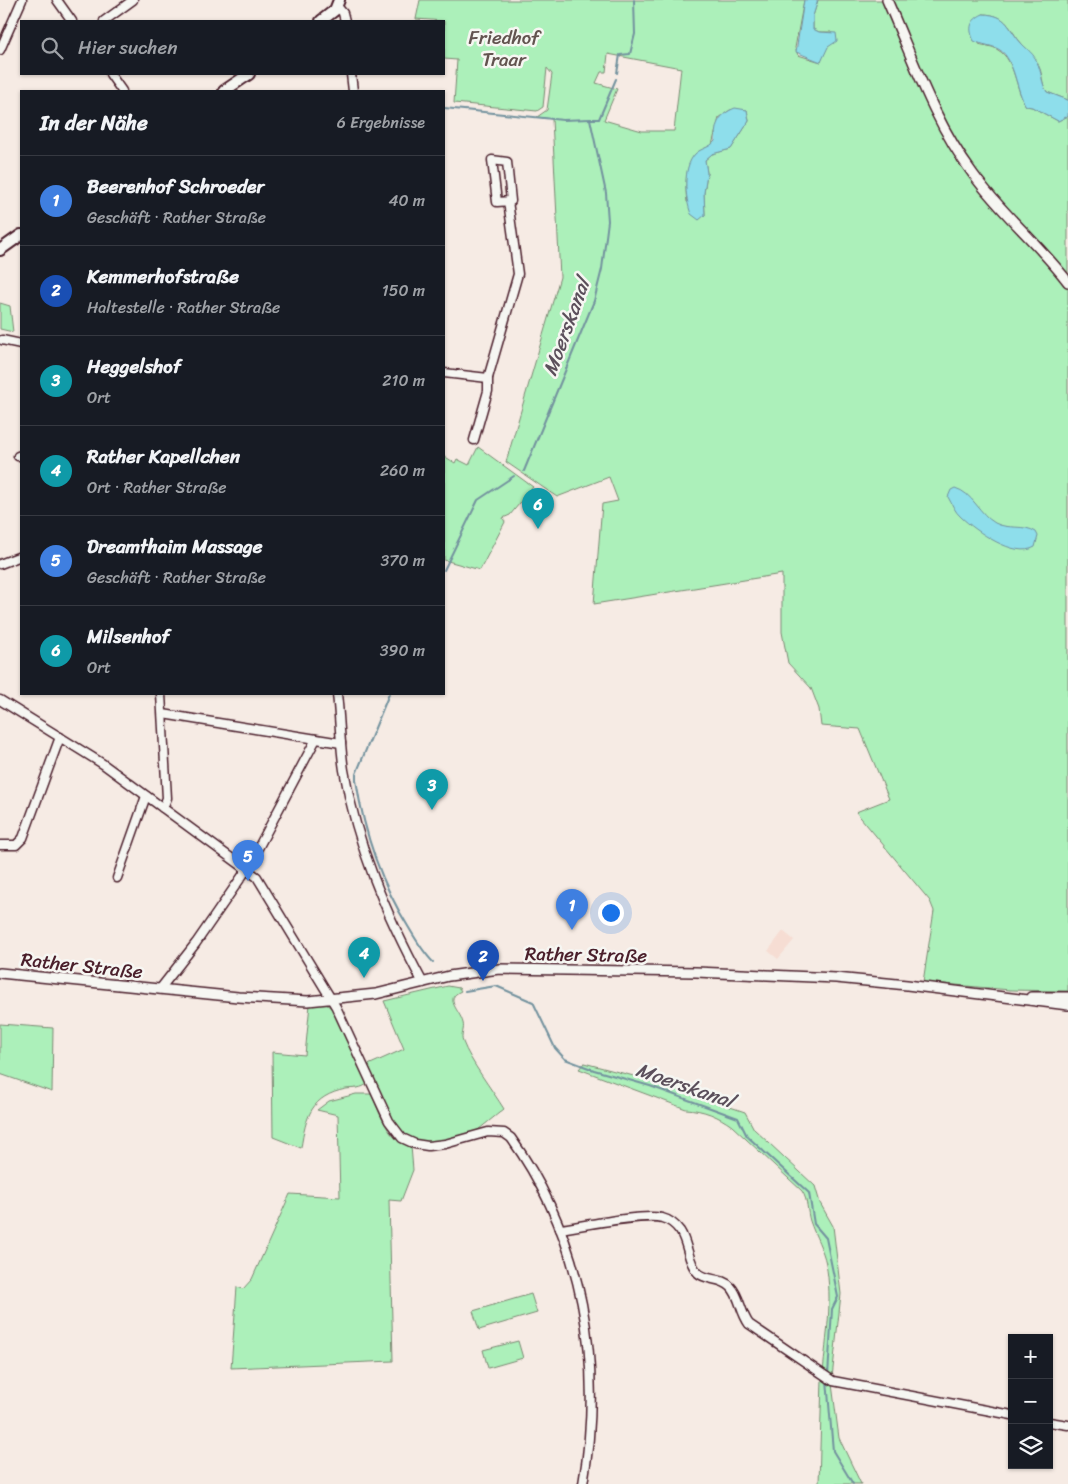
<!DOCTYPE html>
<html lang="de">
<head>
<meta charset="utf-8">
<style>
  :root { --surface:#171b24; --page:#20242c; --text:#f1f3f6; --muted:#9ea1a6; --line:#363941; --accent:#1f6fb2 }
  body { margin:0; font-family:Sriracha,sans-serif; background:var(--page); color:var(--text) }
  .controls { position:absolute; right:15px; bottom:15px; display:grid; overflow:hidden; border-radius:0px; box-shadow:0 1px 4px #0004 }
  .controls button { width:45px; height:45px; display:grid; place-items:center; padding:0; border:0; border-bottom:1px solid var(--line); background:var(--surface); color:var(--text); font:25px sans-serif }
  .you { position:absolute; left:610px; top:912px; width:18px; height:18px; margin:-12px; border:4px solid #fff; border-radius:50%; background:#1a73e8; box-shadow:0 0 0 8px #1a73e833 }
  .badge { display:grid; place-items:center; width:32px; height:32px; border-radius:50%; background:var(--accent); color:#fff; font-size:16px; font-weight:700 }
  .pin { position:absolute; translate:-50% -41px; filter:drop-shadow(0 1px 2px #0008) }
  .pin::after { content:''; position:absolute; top:26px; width:18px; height:15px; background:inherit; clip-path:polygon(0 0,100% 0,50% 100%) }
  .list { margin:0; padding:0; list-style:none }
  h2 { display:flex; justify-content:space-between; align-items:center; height:65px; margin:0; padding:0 20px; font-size:21px }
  h2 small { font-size:16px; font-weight:400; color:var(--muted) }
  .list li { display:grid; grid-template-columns:32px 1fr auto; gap:15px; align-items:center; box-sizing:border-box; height:90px; padding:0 20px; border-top:1px solid var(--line) }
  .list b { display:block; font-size:19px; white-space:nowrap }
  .list p { margin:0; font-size:16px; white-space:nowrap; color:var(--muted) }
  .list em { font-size:16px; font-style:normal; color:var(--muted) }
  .icon { flex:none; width:28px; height:28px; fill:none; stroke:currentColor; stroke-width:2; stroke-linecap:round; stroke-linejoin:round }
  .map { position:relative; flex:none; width:1068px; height:1484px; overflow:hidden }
  .search { position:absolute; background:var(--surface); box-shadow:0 1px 4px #0004; left:20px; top:20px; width:425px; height:55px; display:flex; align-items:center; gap:12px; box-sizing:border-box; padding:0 18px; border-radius:0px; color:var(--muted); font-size:19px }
  .panel { position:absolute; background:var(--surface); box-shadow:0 1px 4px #0004; left:20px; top:90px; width:425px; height:605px; border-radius:0px }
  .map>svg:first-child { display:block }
  .built { fill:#f6ddd3 }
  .green { fill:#acf0ba; stroke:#7b8872; fill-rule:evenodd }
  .water { fill:#8edeeb; stroke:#73929e }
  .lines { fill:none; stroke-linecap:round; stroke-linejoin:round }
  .stream { stroke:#73929e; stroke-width:2 }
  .minor-casing { stroke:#4a1f2b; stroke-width:11 }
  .tertiary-casing { stroke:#4a1f2b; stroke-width:12 }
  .secondary-casing { stroke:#4a1f2b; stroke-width:14 }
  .minor { stroke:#f6f6f2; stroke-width:8 }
  .tertiary { stroke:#f6f6f2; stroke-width:9 }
  .secondary { stroke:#f6f6f2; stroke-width:10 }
  .labels { text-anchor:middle; stroke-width:5; stroke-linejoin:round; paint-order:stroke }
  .park-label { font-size:19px; fill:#62534f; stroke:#f6f6f2 }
  .street-label { font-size:19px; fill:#4a1f2b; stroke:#f6f6f2 }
  .water-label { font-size:20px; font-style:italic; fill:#5b4f5b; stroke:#f6f6f2 }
</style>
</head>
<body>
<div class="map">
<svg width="1068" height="1484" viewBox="0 0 1068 1484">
  <rect width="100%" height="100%" fill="#f6ebe4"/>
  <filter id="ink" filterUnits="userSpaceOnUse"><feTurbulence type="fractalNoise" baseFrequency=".02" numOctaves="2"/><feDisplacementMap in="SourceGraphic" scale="10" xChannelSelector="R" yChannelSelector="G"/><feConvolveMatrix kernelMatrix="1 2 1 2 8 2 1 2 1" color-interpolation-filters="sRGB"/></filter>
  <g filter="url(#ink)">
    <polygon class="built" points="783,931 794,940 778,959 768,951"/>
    <g class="green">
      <path d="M420,0H804L795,48L798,55L821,62L831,32H819L813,29V16L818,0H1068V100L1047,92C1042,85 1043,78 1040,69C1036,59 1029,51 1022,44C1008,28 1008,15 983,14L979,44C985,46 993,46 998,50C1016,60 1015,90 1026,106L1032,107L1058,121L1068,116V991L1010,990L923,982L934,911L930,901L856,812L889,799L860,729L821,726L819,709L811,688L788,663L782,632V574L594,604L602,504L618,501L609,477L557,497L506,462L560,277L552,119L537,117L547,110L552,74L547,68L543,107L537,111L454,103L457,60L444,59V21L416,19ZM608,54L681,68L674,131H642L604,120L617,89L596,83L601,72H606ZM730,110H747L749,121L731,149L712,154L705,160L707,173L704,193L705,215L687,202C685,188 685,165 695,155C699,150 706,148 712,145L719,118Z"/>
      <polygon points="0,303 10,306 13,332 0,329"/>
      <polygon points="478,447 533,487 510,515 503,518 505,522 480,570 444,560 444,456 455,463 457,459 469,465"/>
      <path d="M448,986L459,988L461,991C443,999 460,1010 463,1023C465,1029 460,1036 463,1042C470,1061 493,1091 504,1109C494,1117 483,1126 474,1133C454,1147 409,1147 395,1126C383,1109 375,1086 366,1066L404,1049L384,1001Z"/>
      <path d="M310,1004H326L334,1010L368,1083C362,1089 354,1088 346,1089C311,1096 306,1116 301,1148L273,1137L272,1052L305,1055Z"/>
      <polygon points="0,1024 53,1028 52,1092 0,1074"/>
      <path d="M584,1063L653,1081L745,1112L754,1129L815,1186L820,1203L833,1226L841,1294L832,1378L823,1373C826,1338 833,1300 826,1264C823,1249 815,1236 810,1221C807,1211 808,1200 802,1191L732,1126C718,1116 704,1110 686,1109L579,1069Z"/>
      <path d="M356,1094H371C381,1114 387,1141 411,1146L413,1170L401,1201L389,1200L393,1361L231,1368L237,1287L243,1289L252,1279L290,1194L340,1197L338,1115L317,1110L329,1101Z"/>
      <polygon points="531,1294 537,1313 479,1330 473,1311"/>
      <polygon points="518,1341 523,1358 488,1368 483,1350"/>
      <polygon points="822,1378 832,1384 839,1438 861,1484 819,1484"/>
    </g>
    <g class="water">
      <polygon points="804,0 818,0 813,16 813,29 819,32 836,33 837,41 828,47 821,62 796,52"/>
      <path d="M983,14C1009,15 1007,28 1022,44C1028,50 1034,54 1037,62C1042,72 1041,83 1047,92L1068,100V116L1058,121L1032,107L1026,106C1016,91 1015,60 1000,50C992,45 982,45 974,41C968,28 970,20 983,14Z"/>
      <path d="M735,108L747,110L749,121L731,149L712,154L705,160L707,173L704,193L705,215L699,220L691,214C685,198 682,168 695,154C701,148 710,148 715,141C715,124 718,115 735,108Z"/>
      <path d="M955,488C973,493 979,514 995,523C1008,530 1024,524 1036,532L1038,536L1035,547C1015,559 976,531 961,517C955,512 952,504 948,497L951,490Z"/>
    </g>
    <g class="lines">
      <g class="stream">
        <polyline points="617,73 620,55 630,54 635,34 634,0"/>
        <polyline points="444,108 563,120 590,119"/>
        <polyline points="524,471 594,301 602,269 608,221 606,193 590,119 599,119 616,79"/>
        <polyline points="444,570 478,500 514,476"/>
        <path d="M389,694L356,774V780C364,833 380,882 409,928C416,940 423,952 433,962"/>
        <polyline points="465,991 496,986 533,1002 555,1048 565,1059 594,1070 650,1086 738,1118 747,1136 809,1193 814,1224 826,1238 838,1297 832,1309 828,1376"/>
        <polyline points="827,1380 833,1451 853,1484"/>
      </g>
      <g class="minor-casing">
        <g id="minor">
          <polyline points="57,0 72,21"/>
          <polyline points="337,6 343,13 345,21"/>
          <polyline points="104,21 133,0"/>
          <polyline points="0,50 22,0"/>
          <polyline points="110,74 122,91"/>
          <polyline points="351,74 353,91"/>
          <polygon points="492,160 507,162 511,201 497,202"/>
          <polyline points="2,340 21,344"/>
          <polyline points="444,373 488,378"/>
          <polyline points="474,440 488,391 488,378 518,274 508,201"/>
          <polyline points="18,456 21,455"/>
          <polyline points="0,564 21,556"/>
          <polyline points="161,694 167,798 163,808"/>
          <path d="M337,694C340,719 340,745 344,770C357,847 386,914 423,983"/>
          <path d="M0,700L103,764L257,877L336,1007L389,1121L402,1138L415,1144L428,1146L445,1144L488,1132L504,1133L511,1138C583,1239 604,1363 583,1484"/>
          <polyline points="163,714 341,743"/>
          <polyline points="0,845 16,845 23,838 60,737"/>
          <polyline points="117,878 146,796"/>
          <polyline points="160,989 196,943 247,869 316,739"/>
          <path d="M560,1229C582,1226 644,1213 662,1218C670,1220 675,1224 680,1231C688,1243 688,1263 698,1273C706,1281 722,1277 731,1287C740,1296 740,1312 749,1324L833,1381L1012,1415"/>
          <polyline points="1049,1422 1068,1425"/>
        </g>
      </g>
      <g class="tertiary-casing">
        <g id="tertiary">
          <path d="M887,0C913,59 934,122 973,174C1001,213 1039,244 1068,282"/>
          <polyline points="0,973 238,997 308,1001 376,994 449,976 499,969 696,972 836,978 907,985 1068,1005"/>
          <polyline points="1031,997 1068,997"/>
        </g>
      </g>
      <g class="secondary-casing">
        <g id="secondary">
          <polyline points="321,21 335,10 339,0"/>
          <polyline points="224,91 249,74"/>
          <polyline points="0,250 21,235"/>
        </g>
      </g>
      <use href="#minor" class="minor"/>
      <use href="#tertiary" class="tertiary"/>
      <use href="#secondary" class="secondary"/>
    </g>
  </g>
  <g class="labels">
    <g class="park-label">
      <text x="504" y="44">Friedhof<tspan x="504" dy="22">Traar</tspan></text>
    </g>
    <g class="street-label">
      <text transform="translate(586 954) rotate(1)" y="7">Rather Straße</text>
      <text transform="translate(82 965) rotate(6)" y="7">Rather Straße</text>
    </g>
    <g class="water-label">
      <text transform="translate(566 327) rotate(-70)" y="7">Moerskanal</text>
      <text transform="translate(685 1085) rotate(19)" y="7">Moerskanal</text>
    </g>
  </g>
</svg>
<div class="controls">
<button>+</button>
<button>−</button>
<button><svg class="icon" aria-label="layers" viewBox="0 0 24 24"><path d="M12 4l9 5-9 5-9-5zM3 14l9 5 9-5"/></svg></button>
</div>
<div class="you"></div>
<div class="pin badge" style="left:572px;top:930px;background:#3f7fe0">1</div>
<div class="pin badge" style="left:483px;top:981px;background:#1a4fb4">2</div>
<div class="pin badge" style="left:432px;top:810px;background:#0f9aa8">3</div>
<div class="pin badge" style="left:364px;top:978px;background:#0f9aa8">4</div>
<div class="pin badge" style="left:248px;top:881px;background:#3f7fe0">5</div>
<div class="pin badge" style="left:538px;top:529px;background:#0f9aa8">6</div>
<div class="search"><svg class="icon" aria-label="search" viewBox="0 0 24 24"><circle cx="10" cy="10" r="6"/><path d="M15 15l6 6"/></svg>Hier suchen</div>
<section class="panel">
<h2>In der Nähe<small>6 Ergebnisse</small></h2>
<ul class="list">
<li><span class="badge" style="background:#3f7fe0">1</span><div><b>Beerenhof Schroeder</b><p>Geschäft · Rather Straße</p></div><em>40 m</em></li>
<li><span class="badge" style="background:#1a4fb4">2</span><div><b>Kemmerhofstraße</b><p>Haltestelle · Rather Straße</p></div><em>150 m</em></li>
<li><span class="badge" style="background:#0f9aa8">3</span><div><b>Heggelshof</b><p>Ort</p></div><em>210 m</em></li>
<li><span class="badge" style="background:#0f9aa8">4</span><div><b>Rather Kapellchen</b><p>Ort · Rather Straße</p></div><em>260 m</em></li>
<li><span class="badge" style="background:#3f7fe0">5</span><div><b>Dreamthaim Massage</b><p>Geschäft · Rather Straße</p></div><em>370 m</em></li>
<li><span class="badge" style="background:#0f9aa8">6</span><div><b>Milsenhof</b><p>Ort</p></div><em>390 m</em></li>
</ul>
</section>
</div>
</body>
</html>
